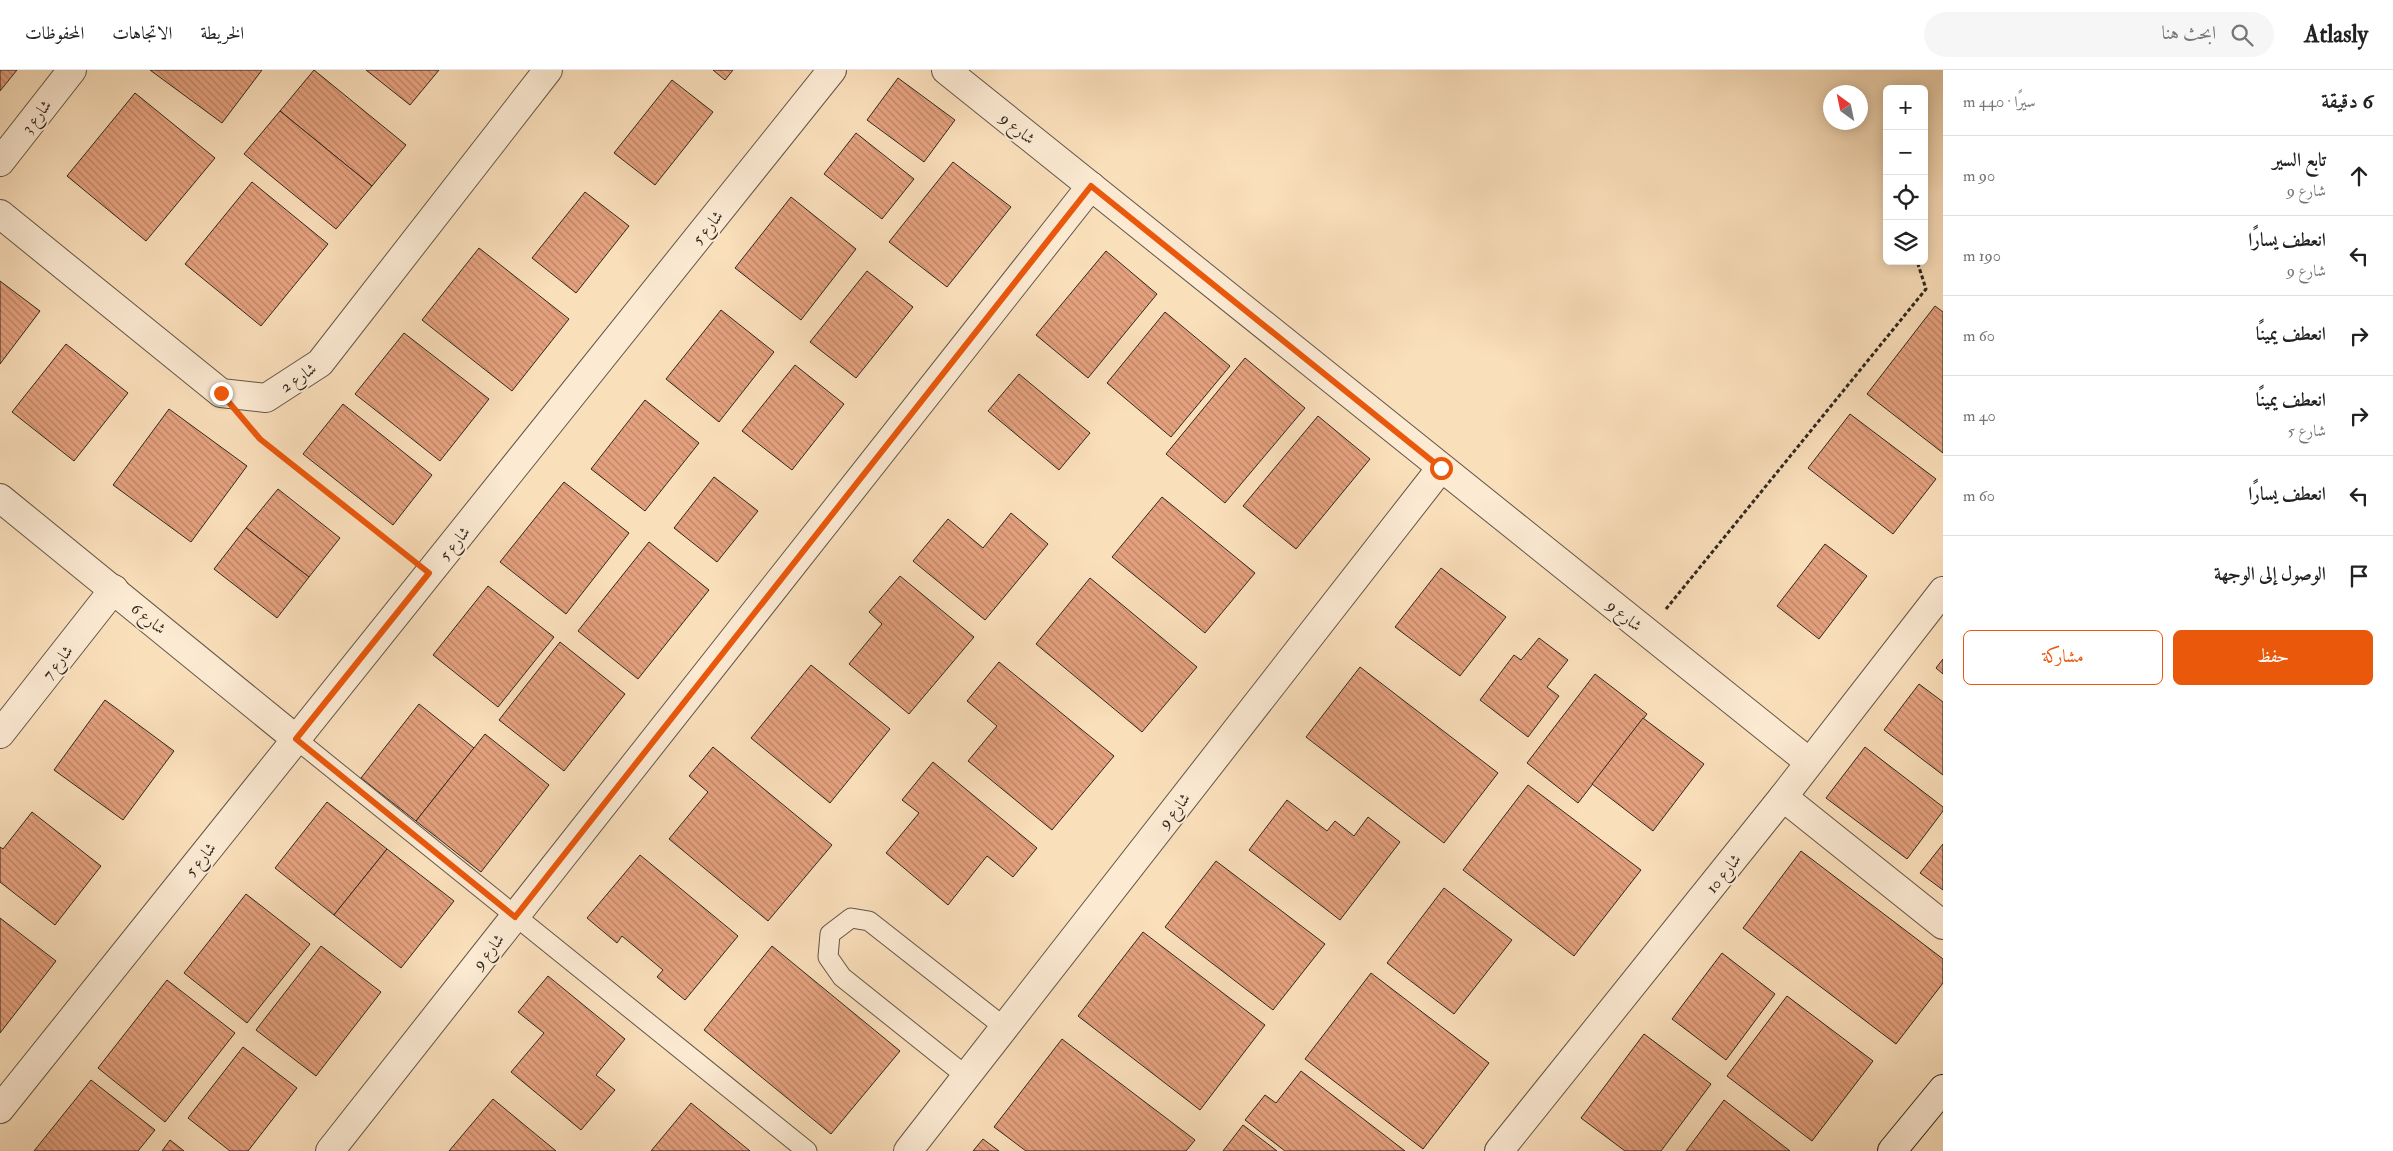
<!DOCTYPE html>
<html lang="ar">
<head>
<meta charset="utf-8">
<style>
  :root { --surface:#fff; --page:#f6f6f6; --text:#222; --muted:#767676; --line:#e0e0e0; --accent:#ea580c }
  body { margin:0; font-family:"IM FELL Double Pica",Amiri,serif; background:var(--page); color:var(--text); direction:rtl }
  .controls { position:absolute; right:15px; top:15px; display:grid; overflow:hidden; border-radius:8px; box-shadow:0 2px 12px #0003 }
  .controls button { width:45px; height:45px; display:grid; place-items:center; padding:0; border:0; border-bottom:1px solid var(--line); background:var(--surface); color:var(--text); font:25px sans-serif }
  .compass { position:absolute; left:1823px; top:15px; width:45px; height:45px; border-radius:50%; background:var(--surface); box-shadow:0 2px 12px #0003; rotate:327deg }
  .stop { position:absolute; width:15px; height:15px; margin:-11px; border:4px solid #ea580c; border-radius:50%; background:#fff }
  .stop.end { background:#ea580c; border-color:#fff; box-shadow:0 1px 5px #0008 }
  .list { margin:0; padding:0; list-style:none }
  h2 { display:flex; justify-content:space-between; align-items:center; height:65px; margin:0; padding:0 20px; font-size:21px }
  h2 small { font-size:16px; font-weight:400; color:var(--muted) }
  .list li { display:grid; grid-template-columns:32px 1fr auto; gap:15px; align-items:center; box-sizing:border-box; height:80px; padding:0 20px; border-top:1px solid var(--line) }
  .list b { display:block; font-size:19px; white-space:nowrap }
  .list p { margin:0; font-size:16px; white-space:nowrap; color:var(--muted) }
  .list em { font-size:16px; font-style:normal; color:var(--muted) }
  .actions { display:flex; gap:10px; padding:15px 20px }
  .actions a { flex:1; padding:11px 0; border:1px solid var(--accent); border-radius:8px; text-align:center; font-size:18px; color:var(--accent) }
  .actions .main { background:var(--accent); color:#fff }
  .icon { flex:none; width:28px; height:28px; fill:none; stroke:currentColor; stroke-width:2; stroke-linecap:round; stroke-linejoin:round }
  .map { position:relative; flex:none; width:1943px; height:1081px; overflow:hidden; direction:ltr }
  header { display:flex; align-items:center; gap:30px; box-sizing:border-box; height:70px; padding:0 25px; background:var(--surface); border-bottom:1px solid var(--line) }
  header strong { font-size:24px }
  nav { display:flex; gap:28px; margin-inline-start:auto; font-size:18px }
  .search { width:350px; height:45px; background:var(--page); display:flex; align-items:center; gap:12px; box-sizing:border-box; padding:0 18px; border-radius:28px; color:var(--muted); font-size:19px }
  main { display:flex }
  aside { flex:1; background:var(--surface) }
  .map>svg:first-child { display:block }
  .building { fill:url(#building-back-hatch); stroke:#31281f }
  .lines { fill:none; stroke-linecap:round; stroke-linejoin:round }
  .lane-casing { stroke:#635646; stroke-width:21 }
  .street-casing { stroke:#635646; stroke-width:30 }
  .secondary-casing { stroke:#31281f; stroke-width:30 }
  .path { stroke:#31281f; stroke-width:3; stroke-dasharray:4 2.5; stroke-linecap:butt }
  .lane { stroke:#fcead3; stroke-width:19 }
  .street { stroke:#fcead3; stroke-width:28 }
  .secondary { stroke:#fcead3; stroke-width:28 }
  .route { stroke:#ea580c; stroke-width:6 }
  .labels { text-anchor:middle; stroke-width:4; stroke-linejoin:round; paint-order:stroke }
  .street-label { font-size:16px; fill:#31281f; stroke:#fcead3 }
</style>
</head>
<body>
<header>
<strong>Atlasly</strong>
<div class="search"><svg class="icon" aria-label="search" viewBox="0 0 24 24"><circle cx="10" cy="10" r="6"/><path d="M15 15l6 6"/></svg>ابحث هنا</div>
<nav><a>الخريطة</a><a>الاتجاهات</a><a>المحفوظات</a></nav>
</header>
<main>
<aside>
<h2>6 دقيقة<small>سيرًا · 440 m</small></h2>
<ul class="list">
<li><svg class="icon" aria-label="ahead" viewBox="0 0 24 24"><path d="M12 20V5M6 11l6-6 6 6"/></svg><div><b>تابع السير</b><p>شارع 9</p></div><em>90 m</em></li>
<li><svg class="icon" aria-label="left" viewBox="0 0 24 24"><path d="M17 20v-9H6M10 6l-5 5 5 5"/></svg><div><b>انعطف يسارًا</b><p>شارع 9</p></div><em>190 m</em></li>
<li><svg class="icon" aria-label="right" viewBox="0 0 24 24"><path d="M7 20v-9h11M14 6l5 5-5 5"/></svg><div><b>انعطف يمينًا</b></div><em>60 m</em></li>
<li><svg class="icon" aria-label="right" viewBox="0 0 24 24"><path d="M7 20v-9h11M14 6l5 5-5 5"/></svg><div><b>انعطف يمينًا</b><p>شارع 5</p></div><em>40 m</em></li>
<li><svg class="icon" aria-label="left" viewBox="0 0 24 24"><path d="M17 20v-9H6M10 6l-5 5 5 5"/></svg><div><b>انعطف يسارًا</b></div><em>60 m</em></li>
<li><svg class="icon" aria-label="arrive" viewBox="0 0 24 24"><path d="M6 21V4h12l-3 4 3 4H6"/></svg><div><b>الوصول إلى الوجهة</b></div></li>
</ul>
<div class="actions"><a class="main">حفظ</a><a>مشاركة</a></div>
</aside>
<div class="map">
<svg width="1943" height="1081" viewBox="0 0 1943 1081">
  <defs>
    <pattern id="building-back-hatch" width="6" height="6" patternUnits="userSpaceOnUse" patternTransform="scale(1.25)"><rect width="6" height="6" fill="#e5a17e"/><path d="M-1 5l2 2M0 0l6 6M5-1l2 2" fill="none" stroke="#ba8367"/></pattern>
  </defs>
  <rect width="100%" height="100%" fill="#fadfbb"/>
  <filter id="stains"><feTurbulence type="fractalNoise" baseFrequency=".004" numOctaves="4"/><feColorMatrix values="0 0 0 0 .2 0 0 0 0 .09 0 0 0 0 .02 0 0 0 .5 -.17"/></filter>
  <radialGradient id="worn" r=".72"><stop offset=".6" stop-color="#630" stop-opacity="0"/><stop offset="1" stop-color="#630" stop-opacity=".3"/></radialGradient>
  <g class="building">
    <polygon points="0,0 17,0 0,21"/>
    <polygon points="150,0 262,0 222,53"/>
    <polygon points="314,0 406,75 372,116 280,41"/>
    <polygon points="366,0 439,0 410,35"/>
    <polygon points="713,0 733,0 725,10"/>
    <polygon points="898,8 955,50 924,92 867,50"/>
    <polygon points="672,10 713,42 655,115 614,83"/>
    <polygon points="135,23 215,88 146,171 67,106"/>
    <polygon points="280,41 372,116 336,159 244,84"/>
    <polygon points="856,63 914,109 882,149 824,104"/>
    <polygon points="953,92 1011,137 947,217 889,172"/>
    <polygon points="252,112 328,174 261,256 185,194"/>
    <polygon points="585,122 629,156 576,223 532,188"/>
    <polygon points="791,127 856,179 801,250 735,198"/>
    <polygon points="479,178 569,249 512,321 422,250"/>
    <polygon points="1106,181 1157,224 1088,308 1036,265"/>
    <polygon points="867,201 913,237 856,308 810,272"/>
    <polygon points="0,211 40,241 0,294"/>
    <polygon points="1935,236 1943,242 1943,383 1867,324"/>
    <polygon points="721,240 774,282 719,352 666,309"/>
    <polygon points="1165,242 1230,296 1171,367 1107,313"/>
    <polygon points="404,263 489,329 440,391 355,324"/>
    <polygon points="66,274 128,323 74,391 12,342"/>
    <polygon points="1245,288 1305,338 1225,433 1166,384"/>
    <polygon points="795,295 844,334 792,400 742,361"/>
    <polygon points="1019,304 1090,363 1059,400 988,341"/>
    <polygon points="645,330 699,373 645,441 591,399"/>
    <polygon points="343,334 432,405 393,455 303,384"/>
    <polygon points="169,339 247,396 191,472 113,415"/>
    <polygon points="1850,344 1936,409 1893,464 1808,398"/>
    <polygon points="1318,346 1370,389 1296,479 1243,436"/>
    <polygon points="714,407 758,441 717,492 674,458"/>
    <polygon points="564,412 629,463 566,544 500,492"/>
    <polygon points="278,419 340,468 309,507 246,458"/>
    <polygon points="1162,427 1255,503 1205,563 1112,487"/>
    <polygon points="1011,443 1048,474 985,550 913,491 948,449 983,478"/>
    <polygon points="246,458 309,507 277,548 214,499"/>
    <polygon points="649,472 709,520 638,609 578,561"/>
    <polygon points="1825,474 1867,506 1819,569 1777,536"/>
    <polygon points="1441,498 1506,547 1460,606 1395,557"/>
    <polygon points="900,506 974,567 909,644 849,594 882,554 869,542"/>
    <polygon points="1090,508 1197,597 1142,662 1036,574"/>
    <polygon points="488,516 554,567 498,637 433,585"/>
    <polygon points="1539,568 1568,590 1547,617 1559,626 1528,667 1480,630 1514,585 1521,590"/>
    <polygon points="560,572 625,624 564,701 499,650"/>
    <polygon points="1943,589 1943,604 1936,598"/>
    <polygon points="999,592 1114,686 1052,760 968,691 997,656 967,631"/>
    <polygon points="811,595 890,659 830,733 751,668"/>
    <polygon points="1360,597 1498,703 1444,773 1306,667"/>
    <polygon points="1595,604 1647,644 1578,733 1527,693"/>
    <polygon points="1919,614 1943,632 1943,705 1884,660"/>
    <polygon points="105,630 174,681 123,750 54,700"/>
    <polygon points="419,634 474,678 416,751 361,708"/>
    <polygon points="1643,648 1704,694 1653,761 1592,714"/>
    <polygon points="485,664 549,715 481,802 416,751"/>
    <polygon points="713,677 832,775 768,851 669,769 708,722 689,706"/>
    <polygon points="1865,677 1943,737 1943,741 1907,789 1826,728"/>
    <polygon points="933,692 1037,778 1013,807 987,786 948,835 886,783 919,743 902,730"/>
    <polygon points="1528,715 1641,800 1574,886 1463,800"/>
    <polygon points="1287,730 1327,761 1335,751 1354,766 1368,747 1400,772 1340,850 1249,780"/>
    <polygon points="327,732 387,779 334,845 275,798"/>
    <polygon points="32,742 101,796 55,855 0,812 0,777 3,779"/>
    <polygon points="1943,774 1943,820 1920,803"/>
    <polygon points="387,779 454,831 401,898 334,845"/>
    <polygon points="1801,781 1943,889 1943,913 1896,974 1743,858"/>
    <polygon points="640,785 738,866 685,930 657,907 663,900 622,866 617,873 587,848"/>
    <polygon points="1216,791 1325,874 1273,940 1165,857"/>
    <polygon points="1444,818 1512,870 1454,944 1387,893"/>
    <polygon points="246,824 310,874 247,953 184,903"/>
    <polygon points="0,848 56,891 0,963"/>
    <polygon points="1143,862 1265,955 1200,1040 1078,946"/>
    <polygon points="321,876 381,922 316,1006 256,960"/>
    <polygon points="772,876 900,981 831,1064 704,960"/>
    <polygon points="1722,883 1775,924 1726,990 1672,949"/>
    <polygon points="1371,903 1489,993 1423,1079 1305,989"/>
    <polygon points="548,906 625,969 596,1005 615,1020 581,1060 511,1002 544,963 518,942"/>
    <polygon points="167,910 235,963 165,1052 98,998"/>
    <polygon points="1787,926 1873,991 1812,1071 1727,1006"/>
    <polygon points="1644,964 1711,1014 1661,1081 1625,1081 1581,1048"/>
    <polygon points="1062,969 1195,1070 1186,1081 1026,1081 994,1057"/>
    <polygon points="243,977 297,1018 248,1081 230,1081 188,1048"/>
    <polygon points="1301,1001 1405,1081 1285,1081 1245,1050 1265,1025 1276,1033"/>
    <polygon points="91,1010 155,1060 138,1081 34,1081"/>
    <polygon points="493,1029 556,1081 449,1081"/>
    <polygon points="1724,1030 1790,1081 1686,1081"/>
    <polygon points="691,1033 750,1081 651,1081"/>
    <polygon points="1243,1055 1277,1081 1223,1081"/>
    <polygon points="983,1069 999,1081 973,1081"/>
    <polygon points="170,1070 184,1081 162,1081"/>
  </g>
  <g class="lines">
    <g class="lane-casing">
      <g id="lane">
        <polyline points="296,669 807,1081"/>
        <polyline points="966,1006 842,907 828,887 830,864 851,848 869,851 1004,957"/>
      </g>
    </g>
    <g class="street-casing">
      <g id="street">
        <polyline points="946,0 1809,692"/>
        <polyline points="0,92 72,0"/>
        <polyline points="0,144 221,323 266,328 320,293 548,0"/>
        <polyline points="0,428 296,669"/>
        <polyline points="0,664 114,519"/>
        <polyline points="1783,727 1943,855"/>
        <polyline points="0,1039 832,0"/>
        <polyline points="330,1081 1091,116"/>
        <polyline points="908,1081 1441,398"/>
        <polyline points="1499,1081 1783,727 1943,521"/>
      </g>
    </g>
    <g class="secondary-casing">
      <polyline id="secondary" points="1892,1081 1943,1019"/>
    </g>
    <g class="path">
      <polyline points="251,358 260,369 406,485"/>
      <polyline points="1666,539 1926,219 1917,191"/>
    </g>
    <use href="#lane" class="lane"/>
    <use href="#street" class="street"/>
    <use href="#secondary" class="secondary"/>
  </g>
  <g class="lines">
    <polyline class="route" points="221,323 260,369 429,503 296,669 515,847 1091,116 1441,398"/>
  </g>
  <g class="labels">
    <g class="street-label">
      <text transform="translate(36 46) rotate(-52)" y="6">شارع 3</text>
      <text transform="translate(1018 58) rotate(39)" y="6">شارع 9</text>
      <text transform="translate(707 157) rotate(-51)" y="6">شارع 5</text>
      <text transform="translate(298 307) rotate(-34)" y="6">شارع 2</text>
      <text transform="translate(454 473) rotate(-51)" y="6">شارع 5</text>
      <text transform="translate(1625 545) rotate(39)" y="6">شارع 9</text>
      <text transform="translate(149 548) rotate(39)" y="6">شارع 6</text>
      <text transform="translate(57 592) rotate(-52)" y="6">شارع 7</text>
      <text transform="translate(1174 740) rotate(-52)" y="6">شارع 9</text>
      <text transform="translate(200 789) rotate(-51)" y="6">شارع 5</text>
      <text transform="translate(1723 803) rotate(-51)" y="6">شارع 10</text>
      <text transform="translate(488 881) rotate(-52)" y="6">شارع 9</text>
    </g>
  </g>
  <rect width="100%" height="100%" filter="url(#stains)"/>
  <rect width="100%" height="100%" fill="url(#worn)"/>
</svg>
<div class="controls">
<button>+</button>
<button>−</button>
<button><svg class="icon" aria-label="locate" viewBox="0 0 24 24"><circle cx="12" cy="12" r="6"/><path d="M12 2v4M12 18v4M2 12h4M18 12h4"/></svg></button>
<button><svg class="icon" aria-label="layers" viewBox="0 0 24 24"><path d="M12 4l9 5-9 5-9-5zM3 14l9 5 9-5"/></svg></button>
</div>
<svg class="compass" viewBox="-18 -18 36 36"><path d="M0-13l5 13h-10z" fill="#e53935"/><path d="M0 13l5-13h-10z" fill="#767676"/></svg>
<div class="stop" style="left:1441px;top:398px"></div>
<div class="stop end" style="left:221px;top:323px"></div>
</div>
</main>
</body>
</html>
